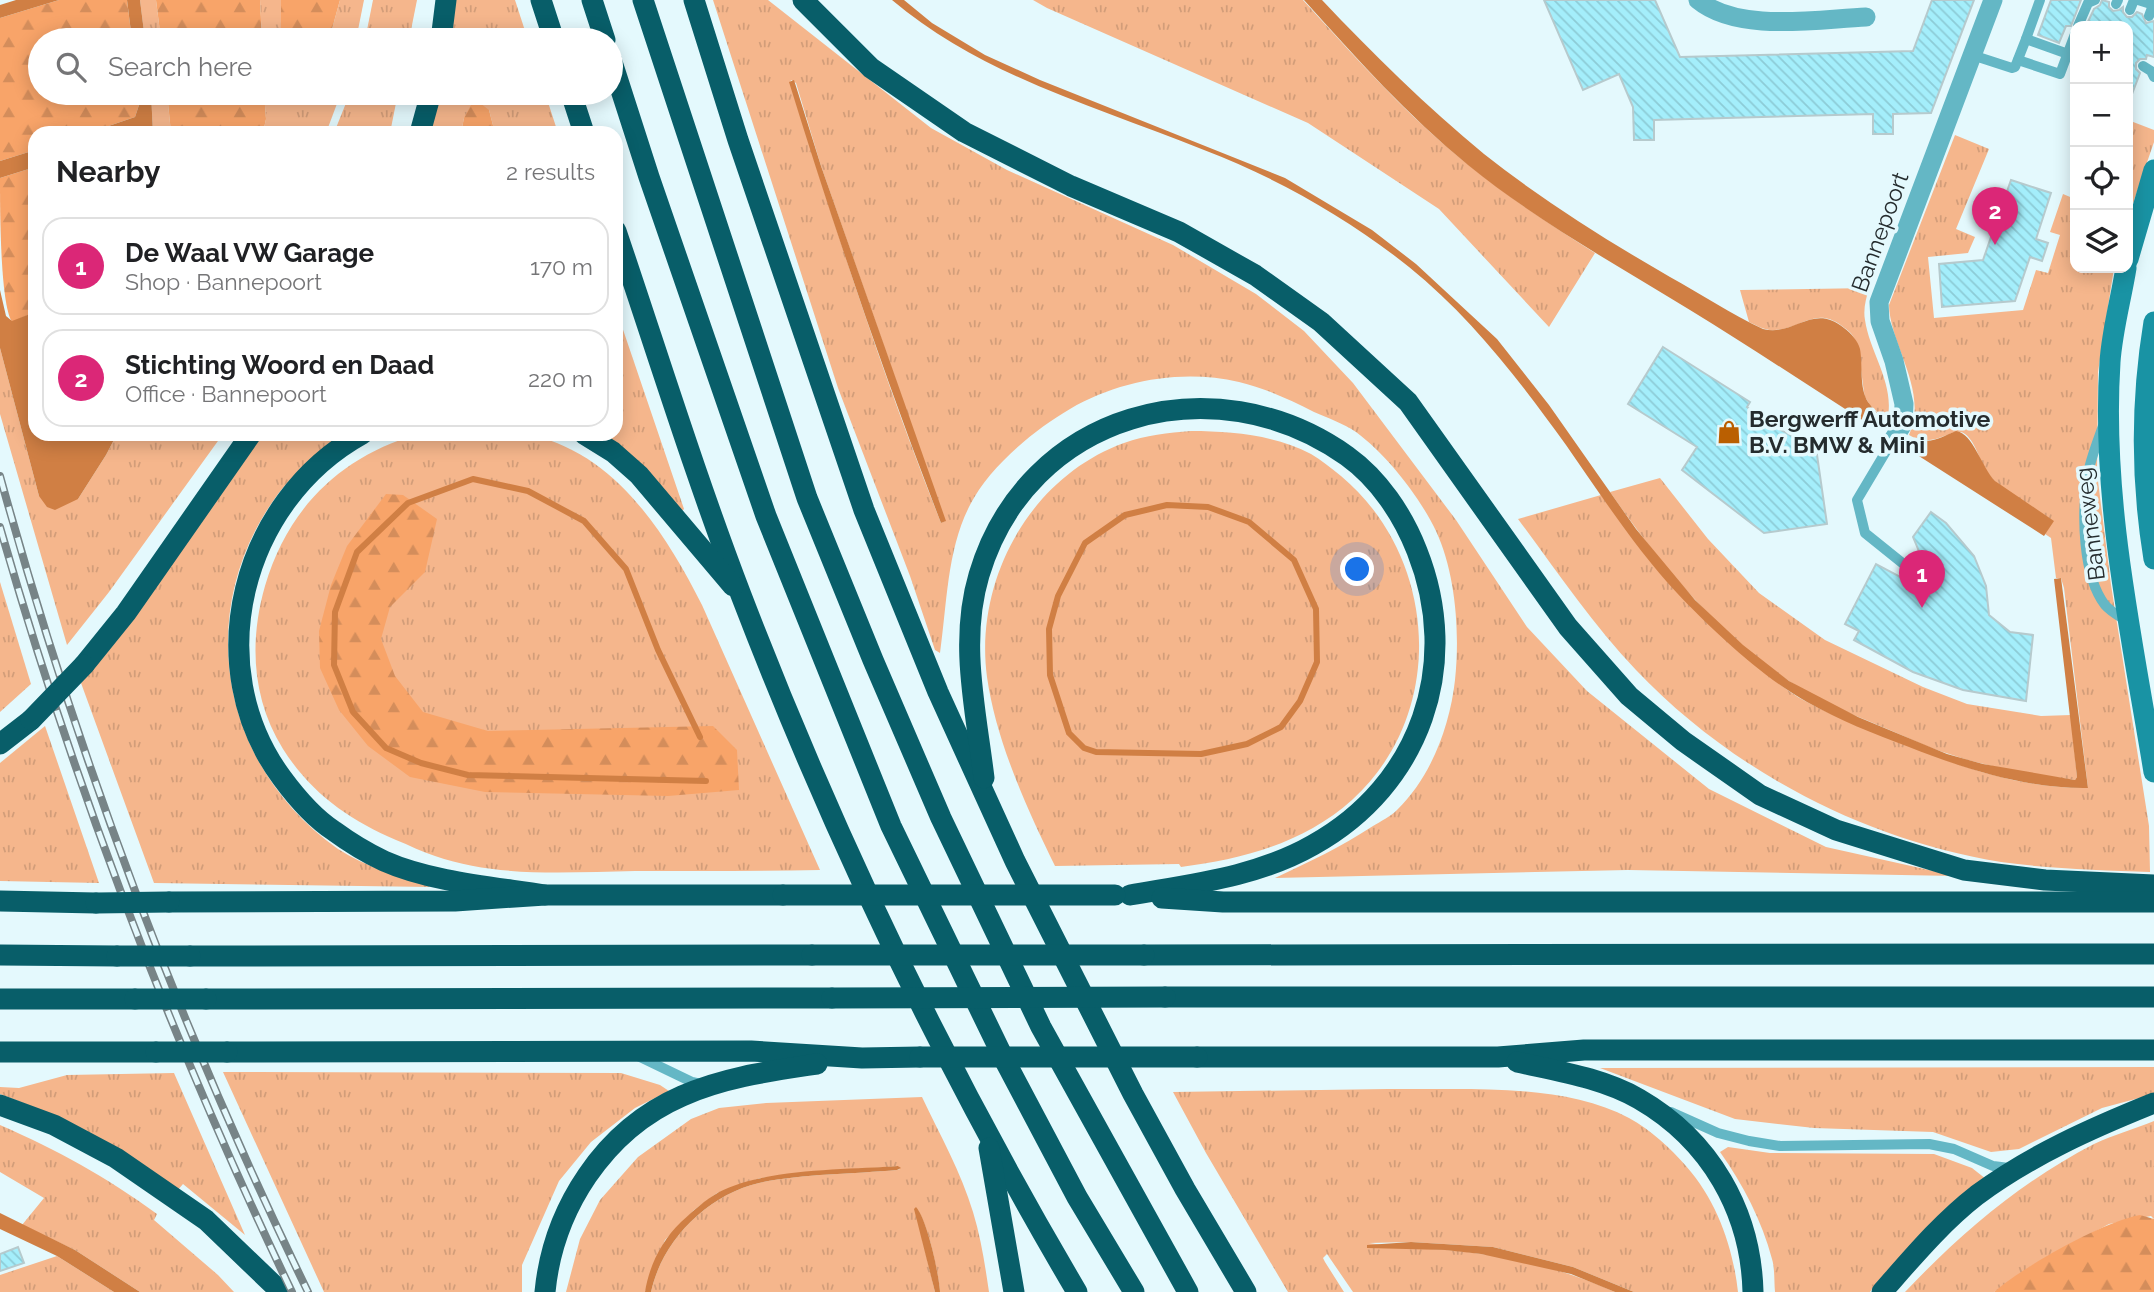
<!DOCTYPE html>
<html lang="en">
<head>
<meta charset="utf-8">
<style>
  :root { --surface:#fff; --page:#f2f2f2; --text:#202124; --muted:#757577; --line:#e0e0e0; --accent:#db2777 }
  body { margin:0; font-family:Raleway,sans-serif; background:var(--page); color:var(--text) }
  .controls { position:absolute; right:21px; top:21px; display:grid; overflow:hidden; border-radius:14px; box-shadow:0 4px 18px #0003 }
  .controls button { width:63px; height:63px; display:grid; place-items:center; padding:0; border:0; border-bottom:2px solid var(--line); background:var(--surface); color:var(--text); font:35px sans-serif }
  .you { position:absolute; left:1358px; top:570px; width:24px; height:24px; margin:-18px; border:5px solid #fff; border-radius:50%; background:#1a73e8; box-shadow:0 0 0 10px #1a73e833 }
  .badge { display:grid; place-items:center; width:46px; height:46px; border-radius:50%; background:var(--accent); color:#fff; font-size:23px; font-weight:700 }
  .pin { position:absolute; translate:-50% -58px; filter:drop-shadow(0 2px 4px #0008) }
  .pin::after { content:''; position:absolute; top:37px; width:24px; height:21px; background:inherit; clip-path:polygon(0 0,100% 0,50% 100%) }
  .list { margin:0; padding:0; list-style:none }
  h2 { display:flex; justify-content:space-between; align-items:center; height:91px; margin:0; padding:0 28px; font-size:30px }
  h2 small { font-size:23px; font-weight:400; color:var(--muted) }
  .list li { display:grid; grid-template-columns:46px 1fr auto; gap:21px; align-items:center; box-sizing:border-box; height:98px; margin:0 14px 14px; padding:0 14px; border:2px solid var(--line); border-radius:21px }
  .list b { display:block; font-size:26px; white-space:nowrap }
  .list p { margin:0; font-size:23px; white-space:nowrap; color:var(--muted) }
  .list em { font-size:23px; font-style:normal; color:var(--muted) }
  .icon { flex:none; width:38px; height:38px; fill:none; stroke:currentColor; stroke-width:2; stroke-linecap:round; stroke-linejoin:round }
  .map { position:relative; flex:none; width:2154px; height:1292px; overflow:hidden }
  .search { position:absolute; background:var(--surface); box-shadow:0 4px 18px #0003; left:28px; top:28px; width:595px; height:77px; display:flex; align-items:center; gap:18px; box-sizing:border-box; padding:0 24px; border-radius:38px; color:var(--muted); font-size:26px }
  .panel { position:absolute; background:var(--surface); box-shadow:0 4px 18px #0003; left:28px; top:126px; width:595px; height:315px; border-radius:21px }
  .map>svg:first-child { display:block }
  .grass { fill:url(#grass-tufts); fill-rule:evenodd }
  .forest { fill:url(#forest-firs) }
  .water { fill:#d07f44 }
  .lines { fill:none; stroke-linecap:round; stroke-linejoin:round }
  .stream { stroke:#d07f44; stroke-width:6 }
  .building { fill:url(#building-back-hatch); stroke:#b6cacd; stroke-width:2 }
  .lane { stroke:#64b7c5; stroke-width:10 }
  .street { stroke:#64b7c5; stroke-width:19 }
  .secondary { stroke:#1993a4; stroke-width:21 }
  .highway { stroke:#085e69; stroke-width:21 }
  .rail-casing { stroke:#778487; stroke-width:8 }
  .rail { stroke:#e4f9fd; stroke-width:5; stroke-dasharray:16; stroke-linecap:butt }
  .highway-bridge { stroke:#085e69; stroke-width:21 }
  .labels { text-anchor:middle; stroke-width:7; stroke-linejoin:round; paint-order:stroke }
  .street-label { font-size:23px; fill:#252c2e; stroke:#e4f9fd }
  .poi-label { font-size:23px; font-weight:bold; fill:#252c2e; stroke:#e4f9fd; text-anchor:start }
</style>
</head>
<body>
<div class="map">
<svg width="2154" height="1292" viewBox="0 0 2154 1292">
  <defs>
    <pattern id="grass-tufts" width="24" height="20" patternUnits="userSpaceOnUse" patternTransform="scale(1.75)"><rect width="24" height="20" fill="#f5b68c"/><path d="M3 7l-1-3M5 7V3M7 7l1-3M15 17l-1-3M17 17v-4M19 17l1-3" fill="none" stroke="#d29d79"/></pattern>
    <pattern id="forest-firs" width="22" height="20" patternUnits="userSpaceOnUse" patternTransform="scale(1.75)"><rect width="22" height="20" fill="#f8a469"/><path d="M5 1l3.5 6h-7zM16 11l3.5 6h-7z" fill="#d48d5b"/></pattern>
    <pattern id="building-back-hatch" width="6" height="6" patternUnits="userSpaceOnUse" patternTransform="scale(1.75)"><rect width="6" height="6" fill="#a4eefb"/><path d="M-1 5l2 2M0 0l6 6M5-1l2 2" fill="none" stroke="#8dccd7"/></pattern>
  </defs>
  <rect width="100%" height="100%" fill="#e4f9fd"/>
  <g class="grass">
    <polygon points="140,0 156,0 161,40 145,40"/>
    <polygon points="260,0 281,0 281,40 262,40"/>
    <polygon points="340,0 364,0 356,40 329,40"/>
    <polygon points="373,0 417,0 409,40 365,40"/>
    <polygon points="452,0 515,0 528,40 448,40"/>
    <path d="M713,0H768L931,128L1007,170L1173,245L1256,294L1304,331L1353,383L1456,520L1527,627L1587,691L1709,789L1826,847L1956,876L1628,870L1275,878C1309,862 1341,847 1373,826C1381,821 1390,817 1397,810C1431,777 1450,726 1455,680C1460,634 1456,574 1436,531C1419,496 1388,456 1356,432C1344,424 1328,418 1314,412C1290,400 1265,388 1239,382C1182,369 1120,380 1070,409C1034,430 989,467 970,505C947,549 947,604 940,653L935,650L910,576L838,388ZM791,80L796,83L821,166L945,521L941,523C884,379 836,231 790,83Z"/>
    <path d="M1033,0H1303C1344,45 1385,91 1430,132C1478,176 1540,219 1595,253L1549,327L1439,209L1308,123L1047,8Z"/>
    <polygon points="151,93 167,93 171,133 153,133"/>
    <polygon points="264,93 341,93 326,133 263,133 266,119"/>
    <polygon points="350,93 398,93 390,133 334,133"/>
    <polygon points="437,93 545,93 558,133 495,133 489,110 464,118 461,133 426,133"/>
    <polygon points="2128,120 2154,130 2154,142 2128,218"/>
    <path d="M1955,135L1989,149L1956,229L1975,237L1968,253L1928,257L1934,318L2023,310L2036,270L2048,273L2060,235L2050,232L2063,194L2075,199V268H2114L2098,372L2097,473L2111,585L2149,826L2150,872C2101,870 2050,869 2001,862C1864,840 1731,770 1636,670C1592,624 1556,570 1518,519L1601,495C1648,559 1688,609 1750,660C1767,674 1786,691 1805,701C1838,719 1874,731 1908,745C1964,769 2027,789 2088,788L2064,588L2061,578H2056L2051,538L2045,534L2053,521C2033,507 2006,495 1990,476C1980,465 1977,443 1965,434C1953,424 1935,451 1909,435C1929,391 1890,346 1889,305Z"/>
    <path d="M1869,288C1866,299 1863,309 1865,320C1870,354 1896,385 1887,421L1870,405L1865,397C1862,382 1860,350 1854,338C1852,333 1846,329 1842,326C1815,306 1802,329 1775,330C1765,331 1758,326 1749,322L1740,290Z"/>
    <polygon points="616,309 684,509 682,511 600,434 616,434"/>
    <polygon points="0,348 39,496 78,499 106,455 117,434 223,434 109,592 67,645 0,414"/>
    <path d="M1191,431C1231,431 1275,435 1311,454C1321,460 1331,468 1341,476C1438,557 1448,713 1352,800C1304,843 1243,859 1181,867L1179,864L1055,866C1027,809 996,741 987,677C974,580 1030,477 1124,443C1146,435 1168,433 1191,431Z"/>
    <path d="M260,434H345C322,452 296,470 278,494C192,610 220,766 338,849C365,867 400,876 431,887L154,883L81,683Z"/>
    <path d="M418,434C444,434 469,434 494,434C506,434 520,432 532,435C616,455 665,532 702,605L820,870C758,871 696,871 635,871C569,872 498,878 435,856C422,852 409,845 396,840C349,820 311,793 283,749C252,699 249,642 265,586C288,508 340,457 418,434Z"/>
    <path d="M1660,478L1708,539L1759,593L1825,640L1923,687L1967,704L2041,716L2071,715L2077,777L2075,780C2032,774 1990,768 1949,754C1926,747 1903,735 1880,726C1849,713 1817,700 1789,681C1716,632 1660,564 1610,492Z"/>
    <polygon points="0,582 31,684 0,712"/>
    <polygon points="45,726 99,883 0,881 0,763"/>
    <polygon points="2154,1067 2154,1094 2102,1108 2019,1149 1991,1152 1933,1132 1814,1128 1735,1119 1600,1068"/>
    <polygon points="223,1072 621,1073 660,1085 669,1091 635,1108 591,1142 559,1181 522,1265 522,1292 324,1292"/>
    <polygon points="174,1073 245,1235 183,1184 177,1191 41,1110 0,1094 0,1087 19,1088 67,1075"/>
    <path d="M1388,1089C1463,1090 1562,1082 1629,1118C1651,1130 1670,1148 1686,1166C1717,1201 1733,1247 1738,1292H1634L1573,1267L1493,1247L1411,1242L1369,1243C1406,1249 1444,1248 1481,1254C1527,1260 1573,1273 1615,1292H1353L1327,1254L1323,1258L1325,1262L1344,1292H1288L1206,1153L1173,1092Z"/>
    <path d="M922,1097C940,1135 961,1172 973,1212C981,1238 985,1265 989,1292H940C939,1276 927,1216 915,1208L935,1292H651C662,1241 707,1195 759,1183C799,1174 854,1174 897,1170L900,1169L898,1166L760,1178L717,1193L694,1210L665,1240L645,1292H566L580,1239L600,1200L638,1157L691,1119L719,1108L766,1103Z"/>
    <path d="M2154,1121V1219L2151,1216L2109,1224L2033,1265L1994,1292H1905C1960,1234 2022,1181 2094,1144C2113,1135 2134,1129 2154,1121Z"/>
    <path d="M0,1125C59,1151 105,1176 157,1214L154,1220L218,1275L234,1292H140L75,1250L22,1225L44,1198L0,1172Z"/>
    <path d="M1728,1147L1770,1153L1934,1154L1972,1168L1986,1179L1878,1281L1870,1292H1775C1774,1282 1775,1269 1772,1259C1762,1221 1743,1184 1720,1152Z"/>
    <polygon points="57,1256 114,1292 0,1292 0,1275"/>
  </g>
  <g class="forest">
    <polygon points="59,0 127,0 132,40 40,40 40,93 138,93 139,105 135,117 88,133 35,133 35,150 0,161 0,18"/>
    <polygon points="156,0 260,0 262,40 161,40"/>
    <polygon points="281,0 340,0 329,40 281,40"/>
    <polygon points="167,93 264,93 266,119 263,133 171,133"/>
    <polygon points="480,103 489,110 495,133 461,133 464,118 471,105"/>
    <path d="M35,167V312L12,322C0,304 0,207 0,178Z"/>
    <polygon points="386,494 403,495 437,519 425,572 390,607 381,639 395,676 423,712 488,731 713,726 737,750 739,790 668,796 485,792 410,777 368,746 339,710 320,668 319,631 331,585 347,546"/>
    <path d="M2140,1215L2154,1219V1292H1994C2024,1266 2102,1222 2140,1215Z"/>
  </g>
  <g class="water">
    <polygon points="16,0 59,0 0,18 0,5"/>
    <polygon points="127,0 140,0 145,40 132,40"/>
    <path d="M892,0H904L932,23L985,55L1040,80L1285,178L1372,230L1416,264L1497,339L1549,405L1636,529L1695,600L1743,645L1789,681L1858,717L1947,754L1983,764L2075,780L2077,777L2054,579L2061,578L2088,788C2027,789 1965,769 1909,747C1874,734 1839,720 1807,702C1762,677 1712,630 1677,593C1635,548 1601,495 1566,445C1520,381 1471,317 1409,267C1348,218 1277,178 1204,150C1097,107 982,76 892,0Z"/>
    <path d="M1304,0H1322C1373,54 1426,106 1484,154C1542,200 1606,240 1670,277C1701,294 1731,314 1763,329C1794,337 1813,302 1844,328C1851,333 1858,341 1860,349C1863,365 1859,388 1868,402C1872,408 1878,413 1883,418L1878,426L1873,427C1812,388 1752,348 1690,310C1615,264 1537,221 1468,165C1408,116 1356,58 1304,0Z"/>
    <path d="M794,80L821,166L946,521L941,523C885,378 835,231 789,82Z"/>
    <polygon points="138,93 151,93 153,133 88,133 135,117 139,105"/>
    <polygon points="35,150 35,167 0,178 0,161"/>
    <polygon points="0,290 6,316 12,321 35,312 35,434 117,434 106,455 78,499 55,510 47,507 39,496 0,348"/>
    <path d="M1956,431C1973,433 1982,468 1995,481L2054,521L2044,536L1911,451V445L1915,438C1931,445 1941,437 1956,431Z"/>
    <path d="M898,1166L901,1168L897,1170C854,1174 799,1174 759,1183C707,1195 662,1241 651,1292H645C649,1266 662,1240 681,1222C693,1211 705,1200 719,1192C766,1168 845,1170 898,1166Z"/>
    <path d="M916,1207C927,1219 939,1274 940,1292H935L914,1209Z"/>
    <polygon points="0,1213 75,1250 140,1292 114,1292 57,1256 0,1229"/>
    <polygon points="1411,1242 1493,1247 1573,1267 1634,1292 1615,1292 1571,1274 1481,1254 1445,1250 1367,1248 1367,1245"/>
  </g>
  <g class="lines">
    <g class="stream">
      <polygon points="1167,505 1208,507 1249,522 1294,560 1316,609 1317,662 1300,701 1281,727 1247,744 1201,754 1096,752 1084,748 1069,733 1050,675 1049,629 1058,596 1085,543 1125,515"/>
      <polyline points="700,737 658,650 626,569 584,521 528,491 473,479 408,503 357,552 335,612 334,665 353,712 386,748 421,763 468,775 706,781"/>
    </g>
  </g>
  <g class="building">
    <polygon points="1544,0 1655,0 1680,57 1913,51 1932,0 1974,0 1931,113 1893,114 1893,134 1873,134 1873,114 1654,120 1654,140 1634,140 1633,107 1619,74 1583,90"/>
    <polygon points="2051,0 2081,0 2071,26 2066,26 2059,43 2038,35"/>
    <polygon points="2102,0 2109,2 2109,7 2113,11 2119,10 2123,7 2123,12 2127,17 2132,17 2137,12 2142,14 2146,23 2154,21 2154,57 2147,55 2146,59 2140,59 2136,63 2136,69 2140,73 2129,102 2128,26 2086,26 2094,9 2100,5"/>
    <polygon points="2011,180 2051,193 2036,239 2048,243 2042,261 2030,257 2015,301 1942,307 1939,264 1983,260"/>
    <polygon points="1663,347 1750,402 1747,407 1763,421 1816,448 1827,524 1764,533 1682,470 1697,447 1628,404"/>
    <polygon points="1931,512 1946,523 1974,556 1986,586 1989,615 2010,632 2033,635 2026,701 1963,690 1913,672 1854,640 1859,631 1845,624 1876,564 1904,579 1906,576 1913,577 1917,574 1918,568 1915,564 1921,556 1913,537"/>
    <polygon points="18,1247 24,1263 0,1271 0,1254"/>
  </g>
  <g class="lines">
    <g class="lane">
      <polyline points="2138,0 2154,5"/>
      <polyline points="2116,4 2118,0"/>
      <polyline points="2130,10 2134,0"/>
      <polyline points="2149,16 2153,5"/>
      <polyline points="2078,26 2088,3 2095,0"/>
      <polyline points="2026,39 2040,0"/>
      <polyline points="1972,55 2012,68 2015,67 2026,39 2068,54"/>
      <polyline points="2018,60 2060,74 2075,34"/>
      <polyline points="2143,66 2151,71 2154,77"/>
      <path d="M2103,426C2097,443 2090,460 2087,478C2082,514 2082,575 2105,605C2111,612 2119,616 2127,621"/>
      <polyline points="1891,443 1857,500 1865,533 1911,570"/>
      <polyline points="638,1056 692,1082 701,1084"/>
      <polyline points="1671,1112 1718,1133 1749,1141 1780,1146 1929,1144 1954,1149 1993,1166 2009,1168"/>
    </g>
    <g class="street">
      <path d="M1698,0C1738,33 1817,19 1866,17"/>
      <polyline points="1891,443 1903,424 1904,404 1894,361 1880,321 1879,302 1993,0"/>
    </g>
    <g class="secondary">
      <polyline points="2128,259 2154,170"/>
      <path d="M2126,268C2121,299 2112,331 2110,362C2101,500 2132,637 2154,772"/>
      <path d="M2154,322C2141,401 2141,480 2154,559"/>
    </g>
    <g class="highway">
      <polyline points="541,0 554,40"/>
      <polyline points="592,0 605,40"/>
      <polyline points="643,0 807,498 873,660 941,818 1041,1027 1188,1292"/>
      <polyline points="694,0 738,140 864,510 938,692 1015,861 1133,1094 1185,1189 1246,1292"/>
      <polyline points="803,0 871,68 964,132 1071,186 1179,232 1255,275 1321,322 1408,402 1568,627 1629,696 1683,741 1760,795 1836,830 1964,870 2045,880 2154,885"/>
      <polyline points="441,40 446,0"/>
      <polyline points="611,59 649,177 766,516 891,826 1004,1059 1077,1197 1134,1292"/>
      <polyline points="571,93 584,133"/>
      <polyline points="420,133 431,93"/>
      <path d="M616,231C657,352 695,475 741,595C833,835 946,1070 1077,1292"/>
      <path d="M362,434C241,501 199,666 282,778C296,797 314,818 334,831C349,842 367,853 384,861C431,882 495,887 545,895"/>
      <polyline points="584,434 613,452 639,475 733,586"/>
      <polyline points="84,665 126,613 251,434"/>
      <polyline points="0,744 31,720"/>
      <path d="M984,778C976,711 959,642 979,575C1027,413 1213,361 1347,456C1379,479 1403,515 1417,551C1462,664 1421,785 1313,845C1257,877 1192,884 1130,895"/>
      <polyline points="1162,898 1223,902 2154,902"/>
      <polyline points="0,901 96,903"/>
      <polyline points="169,902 455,901 545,895 783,895"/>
      <polyline points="0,955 117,956"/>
      <polyline points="1144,955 2154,954"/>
      <polyline points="190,956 812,955"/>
      <polyline points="1165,997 2154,997"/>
      <polyline points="0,999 135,999"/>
      <polyline points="206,999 832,998"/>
      <polyline points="0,1052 156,1052"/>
      <polyline points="227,1052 751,1051 862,1058 920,1057"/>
      <polyline points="1197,1057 1498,1057 1584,1050 2154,1050"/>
      <path d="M1517,1062C1557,1071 1603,1078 1639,1099C1710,1140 1751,1211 1753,1292"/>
      <polyline points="0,1105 54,1125 116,1158 206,1220 281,1292"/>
      <polyline points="989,1148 1014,1292"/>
      <path d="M545,1292C553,1209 604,1130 682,1096C725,1077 771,1071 817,1064"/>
      <path d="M1882,1292C1912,1258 1941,1223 1977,1195C2031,1155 2092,1128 2154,1103"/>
    </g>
    <g class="rail-casing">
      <g id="rail">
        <path d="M0,476C77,756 181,1031 308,1292"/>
        <path d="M0,527C75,789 174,1046 292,1292"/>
      </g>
    </g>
    <use href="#rail" class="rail"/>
    <g class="highway-bridge">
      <polyline points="31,720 84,665"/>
      <polyline points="783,895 1115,895"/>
      <polyline points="96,903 169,902"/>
      <polyline points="812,955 1144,955"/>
      <polyline points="117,956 190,956"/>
      <polyline points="832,998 1165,997"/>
      <polyline points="135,999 206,999"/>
      <polyline points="156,1052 227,1052"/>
      <polyline points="920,1057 1197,1057"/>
    </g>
  </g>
  <defs>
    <g id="shop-bare" transform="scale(1.89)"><path d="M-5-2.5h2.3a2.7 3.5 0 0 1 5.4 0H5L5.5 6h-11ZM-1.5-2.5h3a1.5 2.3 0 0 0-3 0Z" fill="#ba5f01" stroke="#e4f9fd" stroke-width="2.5" paint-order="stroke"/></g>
  </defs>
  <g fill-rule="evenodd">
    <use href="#shop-bare" x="1729" y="432"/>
  </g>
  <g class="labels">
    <g class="street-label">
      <text transform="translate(1880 232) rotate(-70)" y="8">Bannepoort</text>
      <text transform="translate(2090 524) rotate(-97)" y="8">Banneweg</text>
    </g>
    <g class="poi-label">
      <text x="1749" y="427">Bergwerff Automotive<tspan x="1749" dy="26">B.V. BMW &amp; Mini</tspan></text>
    </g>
  </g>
</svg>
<div class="controls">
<button>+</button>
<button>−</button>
<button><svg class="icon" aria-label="locate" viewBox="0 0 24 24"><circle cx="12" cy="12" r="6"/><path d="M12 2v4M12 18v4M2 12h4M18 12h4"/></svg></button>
<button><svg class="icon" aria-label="layers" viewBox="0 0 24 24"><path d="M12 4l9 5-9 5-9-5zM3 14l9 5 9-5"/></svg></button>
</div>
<div class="you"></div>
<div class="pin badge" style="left:1922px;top:608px">1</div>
<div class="pin badge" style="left:1995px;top:245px">2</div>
<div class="search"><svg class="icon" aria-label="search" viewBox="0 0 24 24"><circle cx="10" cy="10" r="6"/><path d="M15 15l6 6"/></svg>Search here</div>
<section class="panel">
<h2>Nearby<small>2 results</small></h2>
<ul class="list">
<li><span class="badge">1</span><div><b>De Waal VW Garage</b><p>Shop · Bannepoort</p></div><em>170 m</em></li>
<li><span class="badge">2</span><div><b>Stichting Woord en Daad</b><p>Office · Bannepoort</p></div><em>220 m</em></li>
</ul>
</section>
</div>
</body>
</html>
